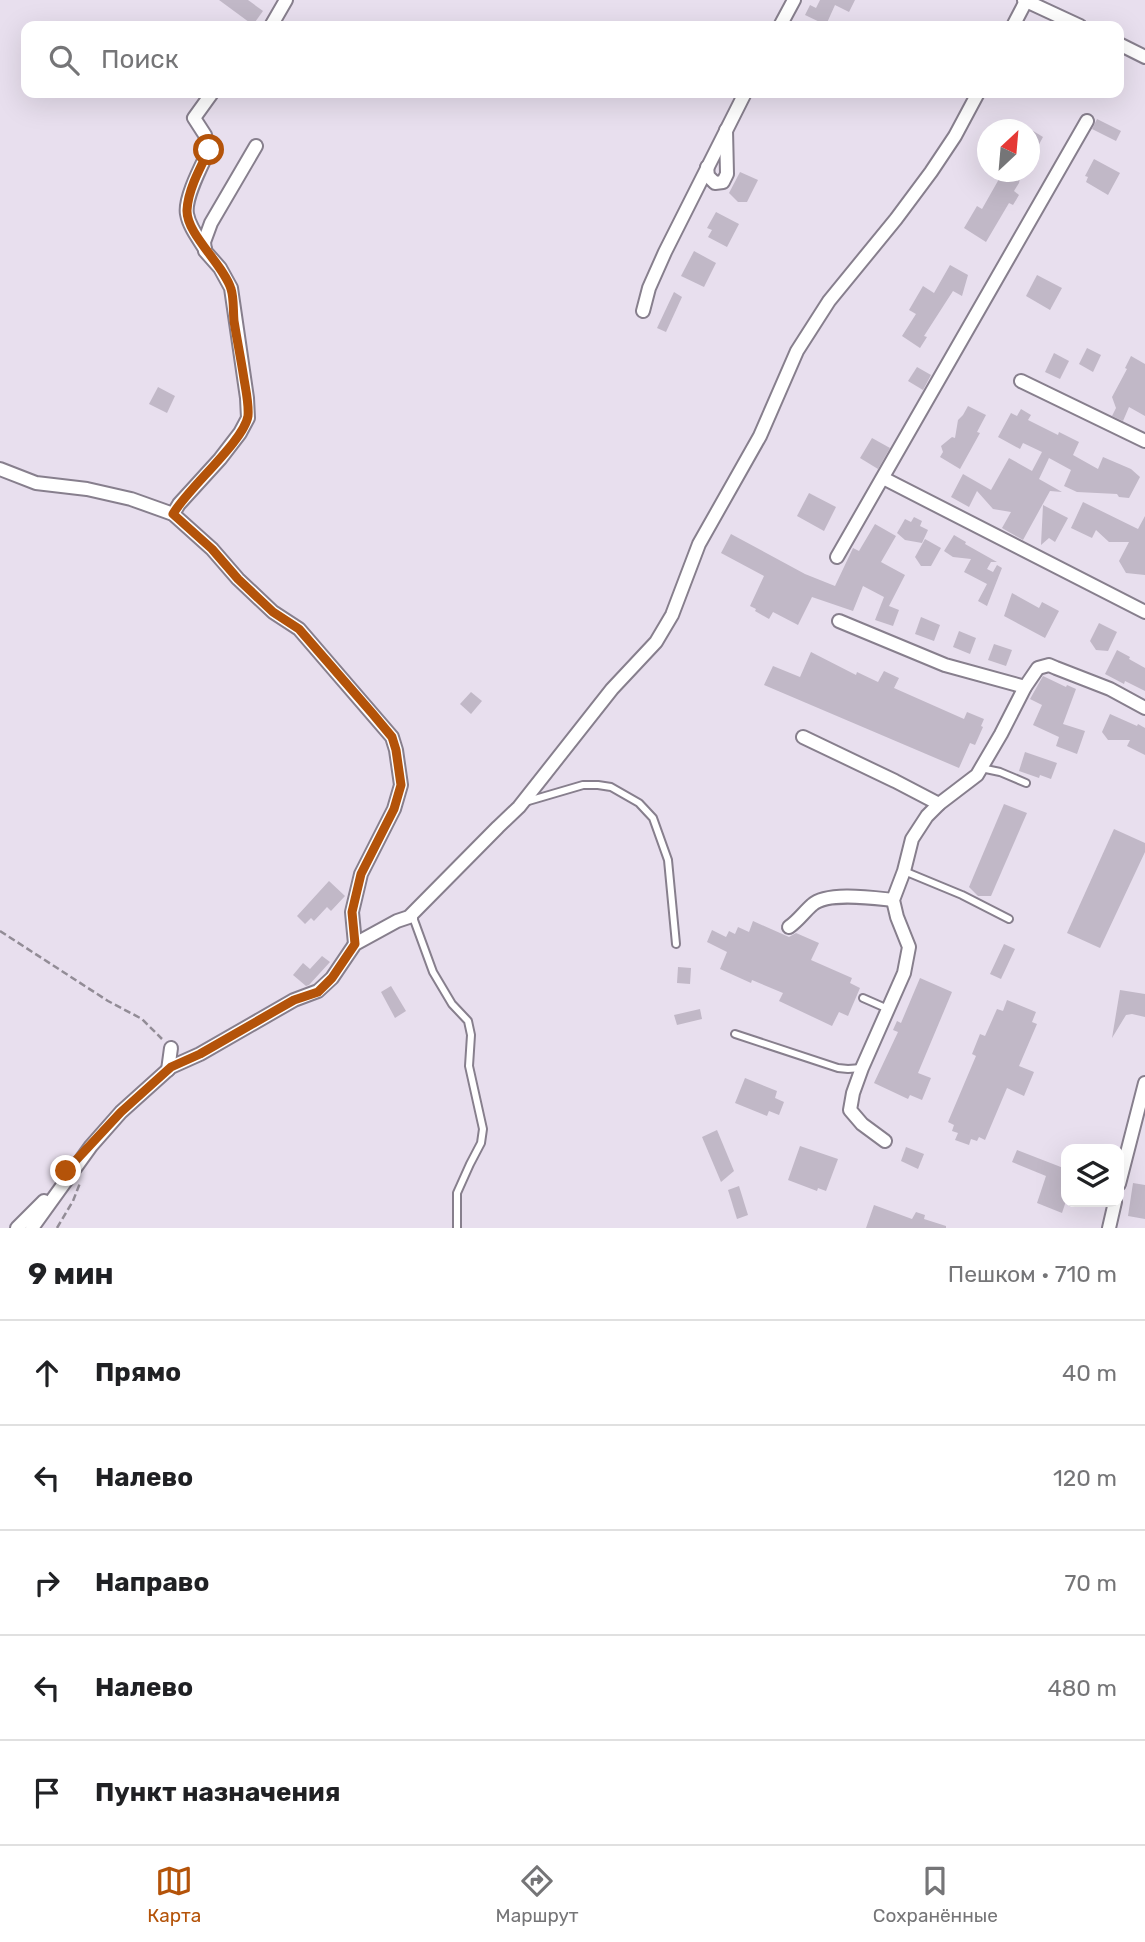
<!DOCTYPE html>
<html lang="ru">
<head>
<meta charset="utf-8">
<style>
  :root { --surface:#fff; --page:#f6f6f6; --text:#202124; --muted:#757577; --line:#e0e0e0; --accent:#b45309 }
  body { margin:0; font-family:Rubik,sans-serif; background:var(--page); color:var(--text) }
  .controls { position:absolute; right:21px; bottom:21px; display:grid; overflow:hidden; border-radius:14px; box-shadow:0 7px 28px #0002 }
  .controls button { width:63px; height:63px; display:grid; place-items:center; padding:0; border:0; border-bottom:2px solid var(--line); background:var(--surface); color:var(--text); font:35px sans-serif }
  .compass { position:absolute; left:977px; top:119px; width:63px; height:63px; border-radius:50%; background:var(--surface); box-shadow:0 7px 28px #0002; rotate:26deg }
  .stop { position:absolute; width:21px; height:21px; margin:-16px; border:5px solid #b45309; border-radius:50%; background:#fff }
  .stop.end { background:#b45309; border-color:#fff; box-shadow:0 2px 7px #0008 }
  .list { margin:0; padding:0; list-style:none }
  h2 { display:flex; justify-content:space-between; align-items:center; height:91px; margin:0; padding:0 28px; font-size:30px }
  h2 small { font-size:23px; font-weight:400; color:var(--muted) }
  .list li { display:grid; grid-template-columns:46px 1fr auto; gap:21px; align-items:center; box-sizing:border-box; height:105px; padding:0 28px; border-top:2px solid var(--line) }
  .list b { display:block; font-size:26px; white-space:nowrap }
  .list em { font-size:23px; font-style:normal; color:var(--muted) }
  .icon { flex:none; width:38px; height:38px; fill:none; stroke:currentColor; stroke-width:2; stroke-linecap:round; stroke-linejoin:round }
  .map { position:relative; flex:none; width:1145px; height:1228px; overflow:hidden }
  .search { position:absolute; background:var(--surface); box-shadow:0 7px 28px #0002; left:21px; right:21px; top:21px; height:77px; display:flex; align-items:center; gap:18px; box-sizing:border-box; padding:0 24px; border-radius:14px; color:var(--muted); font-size:26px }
  .sheet { height:616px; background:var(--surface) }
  nav { display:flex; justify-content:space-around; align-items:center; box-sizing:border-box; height:98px; border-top:2px solid var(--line); background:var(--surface); font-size:19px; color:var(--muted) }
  nav a { display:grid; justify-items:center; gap:4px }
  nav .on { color:var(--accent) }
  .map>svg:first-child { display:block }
  .building { fill:#c1b8c7 }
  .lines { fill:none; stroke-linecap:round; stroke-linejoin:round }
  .lane-casing { stroke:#877f8d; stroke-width:10 }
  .street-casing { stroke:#877f8d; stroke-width:16 }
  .path { stroke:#928c96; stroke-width:2.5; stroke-dasharray:7 3.5; stroke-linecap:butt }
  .lane { stroke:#fff; stroke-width:6 }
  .street { stroke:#fff; stroke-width:12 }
  .route { stroke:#b45309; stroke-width:9 }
</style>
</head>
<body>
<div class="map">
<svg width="1145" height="1228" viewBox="0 0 1145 1228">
  <rect width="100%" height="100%" fill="#e8dfee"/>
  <g class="building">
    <polygon points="219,0 248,0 263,11 253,25"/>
    <polygon points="820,0 855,0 849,12 835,5 826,25 805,15 810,5 816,8"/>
    <polygon points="1097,119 1121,131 1116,141 1092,129"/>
    <polygon points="1030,129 1043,137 1030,161"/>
    <polygon points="1094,159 1120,173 1108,195 1086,182 1088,177 1085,176"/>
    <polygon points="740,172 758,180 747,202 738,202 729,193"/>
    <polygon points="1003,172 1021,172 1019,183 1014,191 1019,195 1013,205 1009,203 986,242 964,228 977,206 982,209"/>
    <polygon points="716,212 739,224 727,247 708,237 712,230 707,228"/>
    <polygon points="694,251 716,263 704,287 681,276"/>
    <polygon points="950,265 968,275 962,296 953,291 924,336 927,337 920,348 902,336 916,314 909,310 923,286 934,293"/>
    <polygon points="1037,275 1062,288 1050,310 1026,296"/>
    <polygon points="674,292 682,297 666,332 657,328"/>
    <polygon points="1087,348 1101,355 1093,372 1079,364"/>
    <polygon points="1054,353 1069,361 1060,379 1045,372"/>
    <polygon points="1131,356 1145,364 1145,416 1129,407 1123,421 1112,416 1116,408 1112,397 1127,369 1125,368"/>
    <polygon points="917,367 931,375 923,390 908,381"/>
    <polygon points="158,387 175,396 167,413 149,404"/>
    <polygon points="968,406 986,415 977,432 980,433 960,469 940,457 943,452 941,446 952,437 955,438 958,420 963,415"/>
    <polygon points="1021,409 1031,415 1028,420 1058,435 1059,432 1079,442 1073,455 1098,469 1103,457 1131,469 1140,477 1129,498 1119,497 1117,494 1077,492 1064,486 1071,470 1049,458 1039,479 1062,492 1050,491 1023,540 1002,528 1011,512 993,509 977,491 969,507 951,497 963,474 991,490 1009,458 1032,471 1042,452 1023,443 1020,449 998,437 1011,413 1017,416"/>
    <polygon points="872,438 890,448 878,469 860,458"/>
    <polygon points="809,493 836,507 824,531 797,516"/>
    <polygon points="1083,502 1138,529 1145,516 1145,575 1126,573 1119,561 1129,542 1109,542 1096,530 1092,538 1071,528"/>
    <polygon points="1043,505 1068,518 1055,542 1049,538 1041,545"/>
    <polygon points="914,517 922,521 920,526 928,530 922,543 905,540 897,533 905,519 911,522"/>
    <polygon points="875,524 896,536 881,562 905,575 889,606 899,610 893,626 875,620 884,597 863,586 853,611 812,597 798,625 773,612 769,619 755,611 756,609 750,606 764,576 721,553 731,534 805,574 835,586 853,548 859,551"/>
    <polygon points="954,535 966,542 965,544 997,562 991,562 987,569 993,572 997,565 1002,568 987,606 978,601 987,584 964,572 971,559 953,557 944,551"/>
    <polygon points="925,539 941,548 931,566 921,566 915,557"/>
    <polygon points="1012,593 1039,608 1042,602 1059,611 1045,638 1004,616"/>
    <polygon points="921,617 940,625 934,641 915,634"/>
    <polygon points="1099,623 1117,632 1108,651 1096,650 1090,641"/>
    <polygon points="959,631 976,638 970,654 953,647"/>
    <polygon points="994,644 1012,650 1006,666 988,660"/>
    <polygon points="1117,650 1130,657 1129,659 1145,668 1145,691 1125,681 1124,684 1105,674"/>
    <polygon points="811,652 856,675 857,672 878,682 884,671 899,678 894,688 964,719 967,712 984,719 981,726 983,727 975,745 970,743 959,768 764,685 773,666 800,677"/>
    <polygon points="1043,676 1066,687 1067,685 1076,689 1063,724 1085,731 1077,754 1056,746 1059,737 1033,725 1042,705 1030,699"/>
    <polygon points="471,692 482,701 471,714 460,704"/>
    <polygon points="1110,714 1137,726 1138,724 1145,728 1145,755 1127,746 1130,740 1108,740 1102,732"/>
    <polygon points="1025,752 1057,763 1051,779 1040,775 1039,778 1019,771"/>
    <polygon points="1004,804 1027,813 991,896 978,896 969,887"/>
    <polygon points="1114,829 1145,843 1145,852 1100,948 1067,933"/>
    <polygon points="329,881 345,896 331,911 327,907 314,921 311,918 305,924 297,916"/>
    <polygon points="753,921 789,937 796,933 819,943 811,960 852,978 850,983 860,988 848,1016 839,1012 832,1026 779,1001 783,993 752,980 751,983 720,969 727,952 707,942 712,930 726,937 729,931 735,934 738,927 749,932"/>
    <polygon points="1004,944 1015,949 1001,979 990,974"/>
    <polygon points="322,956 330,962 309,985 306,986 293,975 303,963 310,969"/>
    <polygon points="678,967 691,968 690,984 677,983"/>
    <polygon points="920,978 952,992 918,1073 931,1078 922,1100 910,1095 908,1099 874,1083 898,1032 893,1030 897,1021 901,1023"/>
    <polygon points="391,986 406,1011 395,1018 381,992"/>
    <polygon points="1120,990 1145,994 1145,1017 1132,1014 1126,1015 1112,1038"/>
    <polygon points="1007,1000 1036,1012 1032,1022 1037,1024 1019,1066 1034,1072 1024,1096 1007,1088 985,1140 979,1137 977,1141 971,1139 969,1145 955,1140 958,1133 952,1131 954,1125 948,1122 976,1056 972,1054 980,1034 985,1036 997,1009 1003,1011"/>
    <polygon points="700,1009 702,1019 677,1025 674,1015"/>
    <polygon points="745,1078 777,1091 775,1098 784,1102 779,1115 769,1111 767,1116 735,1103"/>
    <polygon points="717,1130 734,1171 721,1182 702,1137"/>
    <polygon points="800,1146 838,1159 826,1191 818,1188 817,1191 788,1180"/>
    <polygon points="906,1147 924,1154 918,1169 901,1161"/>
    <polygon points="1017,1150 1066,1169 1066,1201 1062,1213 1037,1203 1046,1176 1012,1162"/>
    <polygon points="1133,1183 1145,1185 1145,1219 1128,1216"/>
    <polygon points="739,1186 748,1215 737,1219 728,1190"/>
    <polygon points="874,1205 912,1219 916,1212 925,1215 924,1219 946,1226 946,1228 866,1228"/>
  </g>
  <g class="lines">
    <g class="lane-casing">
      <g id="lane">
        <polyline points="981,768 1000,772 1026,783"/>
        <polyline points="525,802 583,785 598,785 611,787 639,803 653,818 668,860 676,944"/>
        <polyline points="904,871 962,895 1009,919"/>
        <polyline points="414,913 414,920 433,972 452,1004 468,1021 471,1035 469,1066 483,1129 481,1143 470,1164 457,1193 457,1228"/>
        <polyline points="863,998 888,1009"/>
        <polyline points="735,1034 838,1068 848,1069 862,1068"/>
      </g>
    </g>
    <g class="street-casing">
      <g id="street">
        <polyline points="1024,0 1080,26"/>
        <polyline points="271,26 286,0"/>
        <polyline points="780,26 794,0"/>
        <polyline points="1013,26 1026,1"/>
        <polyline points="1119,44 1145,57"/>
        <polyline points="707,167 708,176 715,183 723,182 727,174 726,130"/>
        <path d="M205,249C198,238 189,226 187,214C184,198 202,165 209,150L205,135L194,118L212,93"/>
        <polyline points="643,311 649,288 665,252 745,93"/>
        <polyline points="1021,381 1145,441"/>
        <polyline points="0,469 36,483 87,489 131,499 173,514 212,549 238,579 273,612 299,629 392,737 396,750 401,785 394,809 361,874 352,912 355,944"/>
        <polyline points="883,478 1145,612"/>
        <polyline points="173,514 179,504 220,459 240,433 248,418 247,398 231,288 220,268 205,251 204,242 211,223 256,146"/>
        <polyline points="837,557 1087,121"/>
        <polyline points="839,621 945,665 1025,687"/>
        <polyline points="803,737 895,781 939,804"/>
        <path d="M789,927C798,921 804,912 812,905C827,891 874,898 893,900"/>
        <polyline points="168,1070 171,1048"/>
        <polyline points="885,1141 862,1124 850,1110 853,1093 862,1068 904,973 909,947 897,917 893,900 904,871 912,839 927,816 939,804 977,775 1001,734 1025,687 1038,668 1049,665 1056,668 1110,689 1145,708"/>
        <polyline points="1119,1184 1145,1083"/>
        <polyline points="17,1228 44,1201"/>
        <polyline points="32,1228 91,1146 121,1112 171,1067 200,1054 294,1000 318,991 332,978 355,944 397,921 409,917 498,827 519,807 612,689 656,642 672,615 699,544 760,436 797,351 829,301 896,219 931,172 955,136 978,93"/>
        <polyline points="1109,1228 1115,1202"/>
      </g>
    </g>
    <g class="path">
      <polyline points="0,931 108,1001 142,1019 162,1039"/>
      <polyline points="57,1228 73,1201 80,1183"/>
    </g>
    <use href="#lane" class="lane"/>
    <use href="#street" class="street"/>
  </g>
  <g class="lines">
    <path class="route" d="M66,1171L121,1112L171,1067L200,1054L294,1000L318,992L332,978L355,944L352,912L361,874L394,809L401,785L396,750L392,737L372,713L299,629L273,612L238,579L212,549L173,514C188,488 244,441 248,416C249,404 246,391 244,379C241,359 237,340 234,321C233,310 234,298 231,289C224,265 186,234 187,210C188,190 200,168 209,150"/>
  </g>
</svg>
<div class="controls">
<button><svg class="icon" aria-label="layers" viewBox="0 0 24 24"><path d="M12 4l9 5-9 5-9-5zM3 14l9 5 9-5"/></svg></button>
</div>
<svg class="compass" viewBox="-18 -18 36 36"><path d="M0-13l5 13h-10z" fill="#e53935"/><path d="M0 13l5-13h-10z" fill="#757577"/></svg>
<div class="stop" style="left:209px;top:150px"></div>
<div class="stop end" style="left:66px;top:1171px"></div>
<div class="search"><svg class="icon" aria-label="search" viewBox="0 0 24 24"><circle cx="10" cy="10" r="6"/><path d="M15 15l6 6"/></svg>Поиск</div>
</div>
<section class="sheet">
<h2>9 мин<small>Пешком · 710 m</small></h2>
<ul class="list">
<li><svg class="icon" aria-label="ahead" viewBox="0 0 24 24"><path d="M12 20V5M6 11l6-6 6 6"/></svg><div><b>Прямо</b></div><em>40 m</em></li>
<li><svg class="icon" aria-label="left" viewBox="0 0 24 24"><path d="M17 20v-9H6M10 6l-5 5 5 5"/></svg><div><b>Налево</b></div><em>120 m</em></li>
<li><svg class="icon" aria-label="right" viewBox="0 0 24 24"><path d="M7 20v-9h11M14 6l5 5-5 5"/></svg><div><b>Направо</b></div><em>70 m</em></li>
<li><svg class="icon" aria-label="left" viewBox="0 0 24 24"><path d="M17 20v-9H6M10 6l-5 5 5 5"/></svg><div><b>Налево</b></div><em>480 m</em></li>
<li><svg class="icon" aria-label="arrive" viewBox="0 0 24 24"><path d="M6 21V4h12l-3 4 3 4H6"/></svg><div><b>Пункт назначения</b></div></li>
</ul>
</section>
<nav>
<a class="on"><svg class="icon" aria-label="map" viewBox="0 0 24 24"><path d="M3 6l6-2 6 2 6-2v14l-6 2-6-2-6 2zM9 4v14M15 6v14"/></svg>Карта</a>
<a><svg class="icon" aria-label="directions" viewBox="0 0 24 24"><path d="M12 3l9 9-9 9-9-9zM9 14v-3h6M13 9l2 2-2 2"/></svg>Маршрут</a>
<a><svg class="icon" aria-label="saved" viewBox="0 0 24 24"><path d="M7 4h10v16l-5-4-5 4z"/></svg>Сохранённые</a>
</nav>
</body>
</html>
